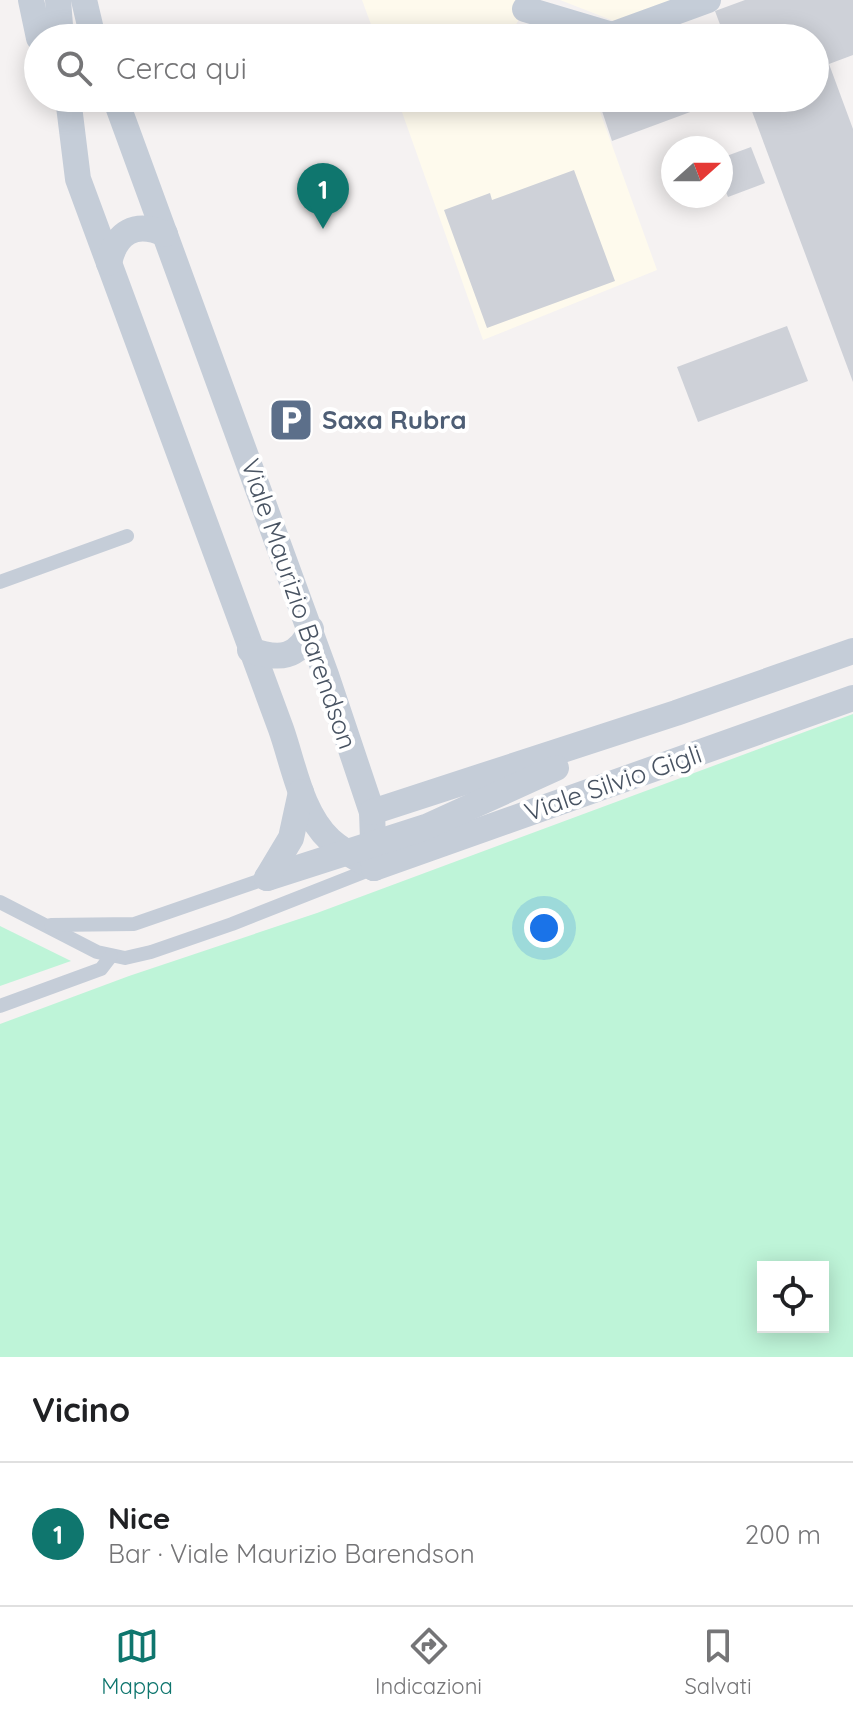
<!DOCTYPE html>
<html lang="it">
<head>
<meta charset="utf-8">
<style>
  :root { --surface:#fff; --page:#f6f6f6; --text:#202124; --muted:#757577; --line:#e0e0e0; --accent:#0f766e }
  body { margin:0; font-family:Quicksand,sans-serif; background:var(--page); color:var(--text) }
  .controls { position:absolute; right:24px; bottom:24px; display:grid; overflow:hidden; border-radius:0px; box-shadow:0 4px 20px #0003 }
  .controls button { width:72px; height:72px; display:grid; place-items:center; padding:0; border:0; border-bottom:2px solid var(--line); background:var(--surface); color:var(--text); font:40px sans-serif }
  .compass { position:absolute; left:661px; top:136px; width:72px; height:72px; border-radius:50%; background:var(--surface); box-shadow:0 4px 20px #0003; rotate:69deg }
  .you { position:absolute; left:544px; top:928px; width:28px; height:28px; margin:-20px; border:6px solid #fff; border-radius:50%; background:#1a73e8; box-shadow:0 0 0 12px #1a73e833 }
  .badge { display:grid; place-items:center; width:52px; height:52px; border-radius:50%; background:var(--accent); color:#fff; font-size:26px; font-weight:700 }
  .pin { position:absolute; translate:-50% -66px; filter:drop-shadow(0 2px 4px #0008) }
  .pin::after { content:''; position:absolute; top:42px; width:28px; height:24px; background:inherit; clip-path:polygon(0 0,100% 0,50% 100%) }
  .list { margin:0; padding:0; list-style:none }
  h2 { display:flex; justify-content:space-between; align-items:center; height:104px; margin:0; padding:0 32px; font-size:34px }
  h2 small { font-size:26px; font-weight:400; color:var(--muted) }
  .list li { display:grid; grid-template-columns:52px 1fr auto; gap:24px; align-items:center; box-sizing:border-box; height:144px; padding:0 32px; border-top:2px solid var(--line) }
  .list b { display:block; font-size:30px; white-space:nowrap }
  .list p { margin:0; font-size:26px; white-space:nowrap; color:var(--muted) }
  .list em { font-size:26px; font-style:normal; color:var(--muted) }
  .icon { flex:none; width:44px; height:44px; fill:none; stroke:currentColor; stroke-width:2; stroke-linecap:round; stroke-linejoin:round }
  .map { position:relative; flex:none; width:853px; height:1357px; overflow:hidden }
  .search { position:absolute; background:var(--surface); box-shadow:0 4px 20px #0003; left:24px; right:24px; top:24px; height:88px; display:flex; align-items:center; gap:20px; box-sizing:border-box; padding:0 28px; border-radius:44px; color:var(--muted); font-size:30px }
  .sheet { height:248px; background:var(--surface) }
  nav { display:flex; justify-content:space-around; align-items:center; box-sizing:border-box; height:112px; border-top:2px solid var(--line); background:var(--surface); font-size:22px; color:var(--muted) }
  nav a { display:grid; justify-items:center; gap:4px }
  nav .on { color:var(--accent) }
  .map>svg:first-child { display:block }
  .commercial { fill:#fefaed }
  .green { fill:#bef4d8; fill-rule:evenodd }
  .building { fill:#ced1d8 }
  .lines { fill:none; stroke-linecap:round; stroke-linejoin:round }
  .service { stroke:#c5cdd8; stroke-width:14 }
  .minor { stroke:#c5cdd8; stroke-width:26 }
  .labels { text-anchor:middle; stroke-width:8; stroke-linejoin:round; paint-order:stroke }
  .service-label { font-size:26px; font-weight:bold; fill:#4e5e75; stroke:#fff; text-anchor:start }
  .street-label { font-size:26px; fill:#485362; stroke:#fff }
</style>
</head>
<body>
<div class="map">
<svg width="853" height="1357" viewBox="0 0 853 1357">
  <rect width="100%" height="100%" fill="#f5f2f2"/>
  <g class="commercial">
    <polygon points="362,0 531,0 510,34 512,38 376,38"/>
    <polygon points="560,0 681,0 619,23"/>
    <polygon points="397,98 595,98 657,270 483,340"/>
  </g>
  <g class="green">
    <path d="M853,714V1357H0V1024L129,976L317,913ZM763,1267H823V1327H763Z"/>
    <polygon points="0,926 71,961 0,986"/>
  </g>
  <g class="building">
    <polygon points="745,0 853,0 853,55 829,64 853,129 853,382 747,98 815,98 815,38 725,38 715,11"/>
    <polygon points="638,98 728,98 612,141 602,111"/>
    <polygon points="751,147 765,183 728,197 721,180 721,158"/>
    <polygon points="574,170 615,281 487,328 444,210 490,193 492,200"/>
    <polygon points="787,326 808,381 698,422 677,367"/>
  </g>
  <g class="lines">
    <g class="service">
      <polyline points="0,582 127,536"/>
      <polyline points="0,902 97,952 125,958 151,952 232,924 374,868"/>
      <polyline points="51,925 134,924 267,878"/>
      <polyline points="0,1006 101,969 111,956"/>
    </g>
    <g class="minor">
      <polyline points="31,0 39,38"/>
      <polyline points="58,0 61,38"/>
      <polyline points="84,0 93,38"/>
      <polyline points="525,9 612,35 708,0"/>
      <path d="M68,98L78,179L281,729C294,766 301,813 330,840C343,852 359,859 374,868"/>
      <polyline points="115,98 326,675 372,812 374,868"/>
      <path d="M109,263C116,232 135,221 165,234"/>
      <path d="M250,650C279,660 298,659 311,629"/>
      <polyline points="372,812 676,713 853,651"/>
      <polyline points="374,868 853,698"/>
      <polyline points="267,878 426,827 556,768"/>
      <polyline points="267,878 291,838 301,792"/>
    </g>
  </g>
  <defs>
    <g id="parking-square" transform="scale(2.3)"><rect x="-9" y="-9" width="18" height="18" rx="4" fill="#5c6f8a" stroke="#fff"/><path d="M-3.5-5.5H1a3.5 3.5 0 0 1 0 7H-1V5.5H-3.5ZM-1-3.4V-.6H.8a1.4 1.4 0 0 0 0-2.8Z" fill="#fff"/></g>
  </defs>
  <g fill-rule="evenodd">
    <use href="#parking-square" x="291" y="420"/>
  </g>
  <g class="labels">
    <g class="service-label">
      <text x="322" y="429">Saxa Rubra</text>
    </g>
    <g class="street-label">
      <text transform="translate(299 604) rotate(71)" y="9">Viale Maurizio Barendson</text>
      <text transform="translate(613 783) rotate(-19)" y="9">Viale Silvio Gigli</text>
    </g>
  </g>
</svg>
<div class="controls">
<button><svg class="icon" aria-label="locate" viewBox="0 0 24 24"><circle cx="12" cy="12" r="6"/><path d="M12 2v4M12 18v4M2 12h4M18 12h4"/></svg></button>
</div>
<svg class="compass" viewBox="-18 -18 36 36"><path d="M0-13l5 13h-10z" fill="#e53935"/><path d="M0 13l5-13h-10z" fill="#757577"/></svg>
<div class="you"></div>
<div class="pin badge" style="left:323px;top:229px">1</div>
<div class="search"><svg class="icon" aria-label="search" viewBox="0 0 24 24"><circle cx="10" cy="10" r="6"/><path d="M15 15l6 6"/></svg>Cerca qui</div>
</div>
<section class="sheet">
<h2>Vicino<small></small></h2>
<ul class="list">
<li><span class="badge">1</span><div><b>Nice</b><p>Bar · Viale Maurizio Barendson</p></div><em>200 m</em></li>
</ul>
</section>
<nav>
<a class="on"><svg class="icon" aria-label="map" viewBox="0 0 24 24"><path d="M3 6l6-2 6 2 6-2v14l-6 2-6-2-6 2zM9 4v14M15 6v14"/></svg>Mappa</a>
<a><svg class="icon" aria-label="directions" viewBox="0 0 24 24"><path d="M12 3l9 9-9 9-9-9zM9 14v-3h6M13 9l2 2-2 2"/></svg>Indicazioni</a>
<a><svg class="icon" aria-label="saved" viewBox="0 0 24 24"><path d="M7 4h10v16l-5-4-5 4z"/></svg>Salvati</a>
</nav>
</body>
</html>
